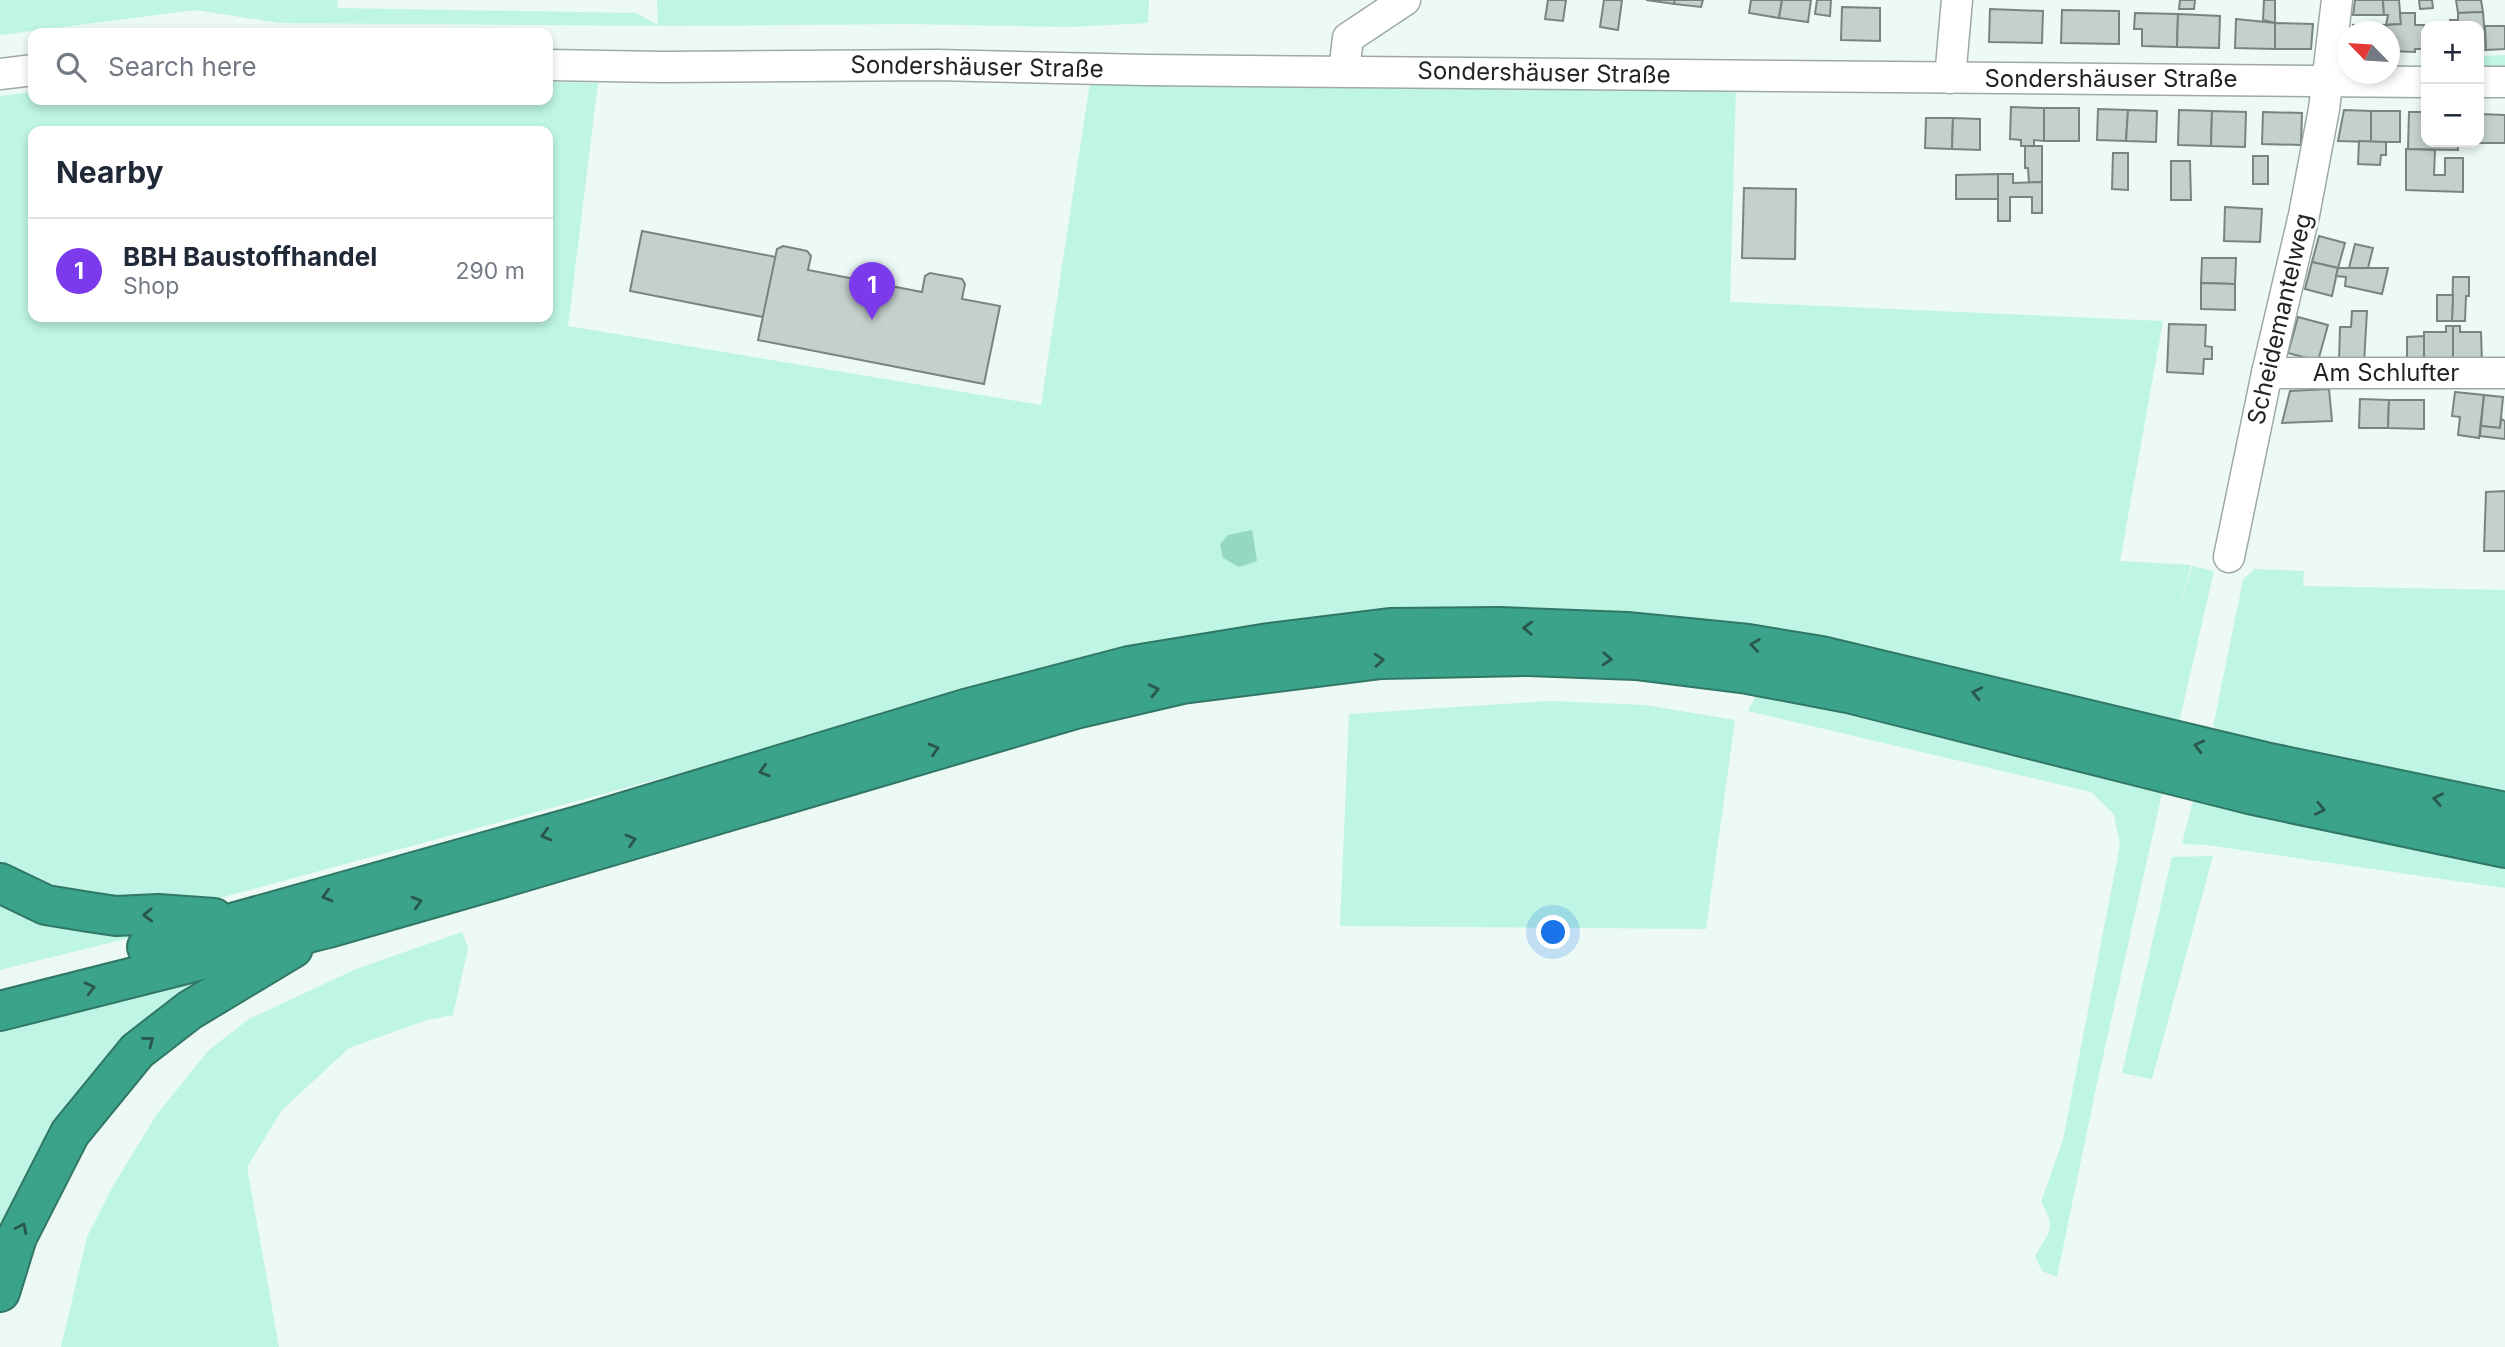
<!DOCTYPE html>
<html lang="en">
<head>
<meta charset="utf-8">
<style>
  :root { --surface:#fff; --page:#f6f6f7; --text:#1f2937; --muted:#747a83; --line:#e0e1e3; --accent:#7c3aed }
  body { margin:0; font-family:Inter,sans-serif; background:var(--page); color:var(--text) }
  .controls { position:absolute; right:21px; top:21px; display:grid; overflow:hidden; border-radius:14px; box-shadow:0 4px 10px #0003 }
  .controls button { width:63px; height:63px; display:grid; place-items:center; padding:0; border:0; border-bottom:2px solid var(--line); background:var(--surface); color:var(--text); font:35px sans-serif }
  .compass { position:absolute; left:2337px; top:21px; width:63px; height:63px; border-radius:50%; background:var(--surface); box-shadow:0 4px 10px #0003; rotate:295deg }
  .you { position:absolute; left:1554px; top:933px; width:24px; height:24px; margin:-18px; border:5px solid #fff; border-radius:50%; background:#1a73e8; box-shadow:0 0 0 10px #1a73e833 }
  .badge { display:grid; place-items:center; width:46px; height:46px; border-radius:50%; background:var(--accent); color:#fff; font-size:23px; font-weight:700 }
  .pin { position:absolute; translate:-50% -58px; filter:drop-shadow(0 2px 4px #0008) }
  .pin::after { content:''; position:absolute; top:37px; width:24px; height:21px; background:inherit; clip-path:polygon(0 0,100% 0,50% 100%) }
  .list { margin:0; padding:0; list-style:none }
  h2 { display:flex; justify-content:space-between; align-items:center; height:91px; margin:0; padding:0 28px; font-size:30px }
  h2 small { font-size:23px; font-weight:400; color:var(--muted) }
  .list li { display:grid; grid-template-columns:46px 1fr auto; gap:21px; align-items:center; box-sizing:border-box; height:105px; padding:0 28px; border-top:2px solid var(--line) }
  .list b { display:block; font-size:26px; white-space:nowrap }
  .list p { margin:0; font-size:23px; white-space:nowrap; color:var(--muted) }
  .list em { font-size:23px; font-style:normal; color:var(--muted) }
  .icon { flex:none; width:38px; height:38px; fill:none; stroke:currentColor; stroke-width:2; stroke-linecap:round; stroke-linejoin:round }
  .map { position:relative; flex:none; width:2505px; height:1347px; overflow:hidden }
  .search { position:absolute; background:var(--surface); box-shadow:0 4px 10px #0003; left:28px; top:28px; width:525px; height:77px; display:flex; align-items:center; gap:18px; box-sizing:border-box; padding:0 24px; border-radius:14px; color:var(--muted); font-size:26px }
  .panel { position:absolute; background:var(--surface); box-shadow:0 4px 10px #0003; left:28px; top:126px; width:525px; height:196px; border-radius:14px }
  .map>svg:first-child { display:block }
  .green { fill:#bef5e4; fill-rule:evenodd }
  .water { fill:#94d7c3 }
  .building { fill:#c4d0cc; stroke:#798480; stroke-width:2 }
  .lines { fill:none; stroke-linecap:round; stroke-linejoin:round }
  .minor-casing { stroke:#9ea9a5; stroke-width:33 }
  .highway-casing { stroke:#317765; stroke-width:42 }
  .minor { stroke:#fff; stroke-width:30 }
  .highway { stroke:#3aa389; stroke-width:38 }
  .oneway { stroke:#2a574b }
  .labels { text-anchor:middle; stroke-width:6; stroke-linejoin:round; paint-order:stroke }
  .street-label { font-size:24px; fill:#1f2422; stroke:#fff }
</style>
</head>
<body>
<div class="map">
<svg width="2505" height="1347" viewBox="0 0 2505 1347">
  <rect width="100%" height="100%" fill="#ecf9f5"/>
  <g class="green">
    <polygon points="0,0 337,0 338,8 636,13 658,25 657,0 1149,0 1148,23 1068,27 909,24 676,26 279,23 196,10 0,35"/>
    <polygon points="2505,55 2505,69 2479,69 2479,56"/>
    <path d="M548,82L598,83L568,326L1041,405L1090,82L1736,87L1730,302L2163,321L2120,561L2191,565L2177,616L2192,566L2214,571L2178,727L1613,616L1426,607L1263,625L816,736L216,899L117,904L50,893L0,870V96L33,92V100H548ZM33,131H548V317H33Z"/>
    <polygon points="2254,569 2304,571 2303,586 2505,590 2505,791 2242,736 2213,727 2243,580"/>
    <path d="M1758,691L1830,705L2163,789L2097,1083L2057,1277L2042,1271L2035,1256C2049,1233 2057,1227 2041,1202L2063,1140L2120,845L2114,814L2091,792L1748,711Z"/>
    <polygon points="1551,701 1645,705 1735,720 1706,929 1340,926 1349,714"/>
    <polygon points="2194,796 2505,865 2505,888 2207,845 2182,844"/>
    <polygon points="2213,856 2152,1079 2122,1073 2172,857"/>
    <polygon points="0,897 135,927 137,936 0,970"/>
    <polygon points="462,932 468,948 453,1015 427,1020 349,1048 282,1110 247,1167 279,1347 61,1347 87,1237 113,1186 157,1114 209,1050 249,1019 356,969"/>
    <polygon points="232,968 0,1244 0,1032"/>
  </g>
  <polygon class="water" points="1252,530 1257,561 1239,567 1223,558 1220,544 1228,535"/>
  <g class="building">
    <polygon points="1548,0 1566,0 1563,21 1545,19"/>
    <polygon points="1604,0 1622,0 1618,30 1600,27"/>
    <polygon points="1646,0 1675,0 1674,4"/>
    <polygon points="1675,0 1703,0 1701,7 1674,4"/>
    <polygon points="1751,0 1782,0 1779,18 1749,13"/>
    <polygon points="1782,0 1811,0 1808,22 1779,18"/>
    <polygon points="1817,0 1831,0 1830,16 1815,14"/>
    <polygon points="2180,0 2195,0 2194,9 2179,9"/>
    <polygon points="2264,0 2275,0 2275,23 2263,20"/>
    <polygon points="2355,0 2383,0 2384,15 2353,15"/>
    <polygon points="2383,0 2399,0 2401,24 2386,25 2388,15 2384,15"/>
    <polygon points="2419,0 2432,0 2433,8 2420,9"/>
    <polygon points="2456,0 2481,0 2483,12 2458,13"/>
    <polygon points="1842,7 1880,8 1880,41 1841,40"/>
    <polygon points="1990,9 2043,11 2042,43 1989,42"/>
    <polygon points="2062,10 2119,11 2119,44 2061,43"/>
    <polygon points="2483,12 2486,50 2479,50 2479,26 2450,26 2450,20 2458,20 2458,13"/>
    <polygon points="2135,13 2178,14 2177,47 2142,46 2142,29 2134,29"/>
    <polygon points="2400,13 2415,13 2415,25 2424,25 2423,49 2415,49 2415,52 2390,51 2390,32 2387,32 2386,25 2401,24"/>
    <polygon points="2178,14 2220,16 2219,48 2177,47"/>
    <polygon points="2236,19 2275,23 2275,49 2235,48"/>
    <polygon points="2275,23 2313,24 2311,49 2275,49"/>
    <polygon points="2353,25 2386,25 2387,32 2352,32"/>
    <polygon points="2485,26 2505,26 2505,49 2486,50"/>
    <polygon points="2011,107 2044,108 2044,141 2034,140 2034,146 2021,146 2021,140 2010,139"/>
    <rect x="2044" y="108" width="35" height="33"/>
    <polygon points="2098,109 2128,110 2126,141 2097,140"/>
    <polygon points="2128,110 2157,111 2156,142 2126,141"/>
    <polygon points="2179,110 2212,111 2211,146 2178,145"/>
    <polygon points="2344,110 2371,111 2371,142 2338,141"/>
    <polygon points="2212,111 2246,112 2245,147 2211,146"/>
    <rect x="2371" y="111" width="29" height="31"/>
    <polygon points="2263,112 2302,113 2301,145 2262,144"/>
    <polygon points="2409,112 2426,112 2426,142 2458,142 2458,150 2408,149"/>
    <polygon points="2479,114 2505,115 2505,143 2472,143 2479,142"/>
    <polygon points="1926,118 1953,118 1952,149 1925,148"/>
    <polygon points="1953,118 1980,119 1980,150 1952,149"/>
    <polygon points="2359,141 2386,142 2386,155 2381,155 2380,165 2358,164"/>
    <polygon points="2025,146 2042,146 2042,182 2029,183 2028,168 2025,168"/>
    <polygon points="2406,149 2435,150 2434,175 2445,175 2445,158 2463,158 2463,192 2406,190"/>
    <polygon points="2113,153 2128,153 2128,190 2112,189"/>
    <rect x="2253" y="156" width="15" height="28"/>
    <polygon points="2171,161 2190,161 2191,200 2171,200"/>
    <polygon points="1998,174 2013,174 2013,183 2042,182 2042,213 2032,213 2032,197 2010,197 2010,221 1998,221"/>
    <polygon points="1998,174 1998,199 1956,199 1956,175"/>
    <polygon points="1744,188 1796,189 1795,259 1742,258"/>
    <polygon points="2225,207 2262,209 2260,242 2224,241"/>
    <polygon points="642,231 776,257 763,317 630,291"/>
    <polygon points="2319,236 2345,243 2338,268 2312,262"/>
    <polygon points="2355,244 2373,248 2368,268 2349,268"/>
    <polygon points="783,246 807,251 811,256 808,270 922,292 925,276 930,273 962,279 965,284 962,299 1000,306 984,384 758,340 777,249"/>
    <polygon points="2202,258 2236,258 2235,284 2201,283"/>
    <polygon points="2312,262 2338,268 2332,296 2305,289"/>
    <polygon points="2338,268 2388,268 2382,294 2345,286 2346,277 2336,276"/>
    <polygon points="2453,277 2469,277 2469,296 2466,296 2465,321 2452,321"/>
    <polygon points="2201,283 2235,284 2235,310 2201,309"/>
    <polygon points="2437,295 2453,295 2452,321 2437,321"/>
    <polygon points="2352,311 2367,311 2364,363 2339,361 2340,327 2351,327"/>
    <polygon points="2298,317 2328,325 2318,361 2288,353"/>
    <polygon points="2169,324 2206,325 2205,346 2212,347 2212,359 2204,359 2203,374 2167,372"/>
    <polygon points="2446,326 2453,326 2453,363 2424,362 2424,332 2446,332"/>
    <polygon points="2453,326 2460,326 2460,332 2481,332 2482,363 2453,363"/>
    <polygon points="2424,336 2424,362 2407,362 2407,337"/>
    <polygon points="2329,389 2332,421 2282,423 2290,391"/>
    <polygon points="2455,392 2484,395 2479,438 2458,435 2460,417 2452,416"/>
    <polygon points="2484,395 2503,397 2500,428 2481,426"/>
    <polygon points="2360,399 2389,400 2388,428 2359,428"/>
    <polygon points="2389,400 2424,400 2424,429 2388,428"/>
    <polygon points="2501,419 2505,421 2505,439 2480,436 2481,426 2500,428"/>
    <polygon points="2505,491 2505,551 2484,551 2486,492"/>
  </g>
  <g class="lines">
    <g class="minor-casing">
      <g id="minor">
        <polyline points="548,65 662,67 937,65 1146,70 2426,82"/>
        <polyline points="1344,71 1348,38 1405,0"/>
        <polyline points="0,74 33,70"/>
        <polyline points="1950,78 1957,0"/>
        <polyline points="2479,82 2505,82"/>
        <polyline points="2267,373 2505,373"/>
        <polyline points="2229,557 2267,373 2304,215 2324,109 2337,0"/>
      </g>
    </g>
    <g class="highway-casing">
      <g id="highway">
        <polyline points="0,883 46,905 89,912 116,916 158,914 214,918"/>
        <polyline points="147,947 585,824 965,709 1129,666 1269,643 1390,628 1499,627 1627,632 1748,644 1821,656 2265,762 2505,812"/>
        <polyline points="0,1011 328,928 495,880 1075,709 1182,684 1381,659 1528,656 1636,660 1748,674 1848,693 2253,795 2505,848"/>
        <polyline points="0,1292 17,1237 70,1133 137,1051 190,1010 293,948"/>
      </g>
    </g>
    <use href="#minor" class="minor"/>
    <use href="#highway" class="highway"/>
  </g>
  <defs><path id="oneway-chevron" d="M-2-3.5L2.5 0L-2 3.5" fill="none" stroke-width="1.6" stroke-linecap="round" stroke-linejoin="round" transform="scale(1.75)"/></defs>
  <g class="oneway">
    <use href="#oneway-chevron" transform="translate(1528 628) rotate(-178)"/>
    <use href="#oneway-chevron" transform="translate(1755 645) rotate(-172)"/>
    <use href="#oneway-chevron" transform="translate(1607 659) rotate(3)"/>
    <use href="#oneway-chevron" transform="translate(1379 660) rotate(-4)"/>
    <use href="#oneway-chevron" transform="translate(1154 690) rotate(-13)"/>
    <use href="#oneway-chevron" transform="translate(1977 693) rotate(-167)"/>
    <use href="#oneway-chevron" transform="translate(2199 746) rotate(-166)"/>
    <use href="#oneway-chevron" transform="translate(934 749) rotate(-17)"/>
    <use href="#oneway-chevron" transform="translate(764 771) rotate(163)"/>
    <use href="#oneway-chevron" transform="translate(2438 799) rotate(-169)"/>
    <use href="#oneway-chevron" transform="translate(2320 809) rotate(12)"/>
    <use href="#oneway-chevron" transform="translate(546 835) rotate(164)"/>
    <use href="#oneway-chevron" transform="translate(631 840) rotate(-17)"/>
    <use href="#oneway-chevron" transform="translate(327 896) rotate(164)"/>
    <use href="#oneway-chevron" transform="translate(417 902) rotate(-16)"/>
    <use href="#oneway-chevron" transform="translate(148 915) rotate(178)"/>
    <use href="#oneway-chevron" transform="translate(90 988) rotate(-14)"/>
    <use href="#oneway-chevron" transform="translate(149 1041) rotate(-38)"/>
    <use href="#oneway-chevron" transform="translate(22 1228) rotate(-64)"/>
  </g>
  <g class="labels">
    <g class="street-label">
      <text transform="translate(977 67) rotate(1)" y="8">Sondershäuser Straße</text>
      <text transform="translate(1544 73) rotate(1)" y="8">Sondershäuser Straße</text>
      <text x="2111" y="87">Sondershäuser Straße</text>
      <text transform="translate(2280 319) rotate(-77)" y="8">Scheidemantelweg</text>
      <text x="2386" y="381">Am Schlufter</text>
    </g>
  </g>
</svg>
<div class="controls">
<button>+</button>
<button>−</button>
</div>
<svg class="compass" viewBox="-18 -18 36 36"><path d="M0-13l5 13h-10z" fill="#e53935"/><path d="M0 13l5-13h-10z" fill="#747a83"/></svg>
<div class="you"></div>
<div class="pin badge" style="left:872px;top:320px">1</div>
<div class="search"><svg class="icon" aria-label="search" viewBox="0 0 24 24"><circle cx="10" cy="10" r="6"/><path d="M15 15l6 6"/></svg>Search here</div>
<section class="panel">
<h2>Nearby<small></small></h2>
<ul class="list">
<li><span class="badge">1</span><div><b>BBH Baustoffhandel</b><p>Shop</p></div><em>290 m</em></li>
</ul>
</section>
</div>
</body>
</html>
